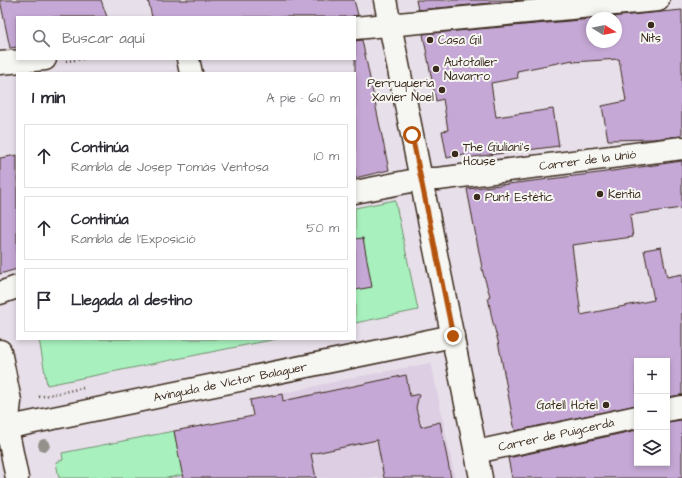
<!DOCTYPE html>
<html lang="es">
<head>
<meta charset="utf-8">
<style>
  :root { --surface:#fff; --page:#f7f7f7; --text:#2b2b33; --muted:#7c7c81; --line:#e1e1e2 }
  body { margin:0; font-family:"Architects Daughter",sans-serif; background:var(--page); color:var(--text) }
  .controls { position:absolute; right:12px; bottom:12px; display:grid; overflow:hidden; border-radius:0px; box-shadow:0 2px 6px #0003 }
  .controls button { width:36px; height:36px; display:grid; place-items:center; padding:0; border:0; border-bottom:1px solid var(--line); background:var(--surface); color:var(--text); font:20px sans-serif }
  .compass { position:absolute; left:586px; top:12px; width:36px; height:36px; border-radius:50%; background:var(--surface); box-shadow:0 2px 6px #0003; rotate:100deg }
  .stop { position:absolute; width:12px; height:12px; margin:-9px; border:3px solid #b45309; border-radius:50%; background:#fff }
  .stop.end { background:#b45309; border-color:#fff; box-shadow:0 1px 4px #0008 }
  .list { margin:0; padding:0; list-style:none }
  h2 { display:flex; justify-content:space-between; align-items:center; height:52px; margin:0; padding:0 16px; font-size:17px }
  h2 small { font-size:13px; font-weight:400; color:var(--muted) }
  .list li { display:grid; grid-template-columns:26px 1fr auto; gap:12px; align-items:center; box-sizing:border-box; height:64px; margin:0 8px 8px; padding:0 8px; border:1px solid var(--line); border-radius:0px }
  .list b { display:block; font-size:15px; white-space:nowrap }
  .list p { margin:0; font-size:13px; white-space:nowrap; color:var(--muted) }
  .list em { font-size:13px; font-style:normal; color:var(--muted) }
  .icon { flex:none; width:22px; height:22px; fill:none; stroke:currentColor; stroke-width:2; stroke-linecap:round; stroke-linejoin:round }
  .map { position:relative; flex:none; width:682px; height:478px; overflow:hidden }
  .search { position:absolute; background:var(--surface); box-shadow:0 2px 6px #0003; left:16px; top:16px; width:340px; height:44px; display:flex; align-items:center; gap:10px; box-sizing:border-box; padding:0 14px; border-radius:0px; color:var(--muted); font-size:15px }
  .panel { position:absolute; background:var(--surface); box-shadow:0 2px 6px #0003; left:16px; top:72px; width:340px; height:268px; border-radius:0px }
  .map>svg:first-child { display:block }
  .built { fill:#ddcee3 }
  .green { fill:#a8f1bf; stroke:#728e6e }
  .building { fill:#c5a8d5; stroke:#3b2a1e }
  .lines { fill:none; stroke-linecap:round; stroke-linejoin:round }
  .minor-casing { stroke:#3b2a1e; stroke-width:25 }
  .path { stroke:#3b2a1e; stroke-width:2.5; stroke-dasharray:1 3; stroke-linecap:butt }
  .minor { stroke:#f6f6f2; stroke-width:22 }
  .tree { fill:#94918b }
  .route { stroke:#b45309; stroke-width:5 }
  .poi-dot { fill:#3b2a1e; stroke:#f6f6f2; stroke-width:1.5 }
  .labels { text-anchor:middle; stroke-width:4; stroke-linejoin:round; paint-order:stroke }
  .poi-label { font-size:12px; fill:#3b2a1e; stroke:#f6f6f2; text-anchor:start }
  .street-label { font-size:12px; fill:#3b2a1e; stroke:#f6f6f2 }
</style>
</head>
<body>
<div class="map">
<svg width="682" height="478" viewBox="0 0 682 478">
  <rect width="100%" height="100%" fill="#e7dfe9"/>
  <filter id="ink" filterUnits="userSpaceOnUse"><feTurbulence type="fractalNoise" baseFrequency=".025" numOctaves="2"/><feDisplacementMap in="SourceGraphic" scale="8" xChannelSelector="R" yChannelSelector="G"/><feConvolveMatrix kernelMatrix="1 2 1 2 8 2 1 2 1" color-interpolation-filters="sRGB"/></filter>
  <g filter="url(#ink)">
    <polygon class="built" points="431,363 455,478 167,478 183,475 174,431 253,416 268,397 351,378"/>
    <g class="green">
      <polygon points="395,200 418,310 355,323 355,208"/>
      <polygon points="39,339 276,339 47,385"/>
      <polygon points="174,431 183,475 167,478 59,478 56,462 63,460 62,453"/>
    </g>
    <g class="building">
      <polygon points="0,0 101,0 107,17 17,17 17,47 10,48"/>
      <polygon points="148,0 354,0 358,15 350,17 152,17"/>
      <polygon points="416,0 522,0 418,10"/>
      <polygon points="682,10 682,136 653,139 608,140 602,106 626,101 619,59 573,62 573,60 517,71 518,78 491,83 496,117 553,109 559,146 465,158 464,154 447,158 442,131 448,130 443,99 436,101 423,34 592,19 592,42 616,42 616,18 599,18"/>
      <polygon points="362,40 389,170 355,178 355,41"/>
      <polygon points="17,155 17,269 0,274 0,158"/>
      <polygon points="682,161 682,208 630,215 633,237 572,245 581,315 654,300 644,250 661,247 667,277 682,274 682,395 667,397 667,361 637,361 637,405 515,431 498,341 492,319 488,297 490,296 483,273 467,189 599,173"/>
      <polygon points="363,238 372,287 355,290 355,239"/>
      <polygon points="406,375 410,396 419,394 416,408 421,427 440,422 451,478 384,478 377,440 311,454 316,478 183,478 174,431 253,416 250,400 282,394 283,401"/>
      <polygon points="682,420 682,478 512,478 508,458 637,430 637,463 667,463 667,422"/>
    </g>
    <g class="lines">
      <g class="minor-casing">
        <g id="minor">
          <polyline points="385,0 481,478"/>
          <polyline points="355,28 658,0"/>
          <polyline points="188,59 191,73"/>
          <polyline points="0,63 45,59"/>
          <path id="s1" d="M355,192L421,179H438L682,148"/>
          <polyline points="0,293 17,287"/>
          <polyline points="0,351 10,401 7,428 17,478"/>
          <polyline points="667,410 682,407"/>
          <path id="s2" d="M0,429L453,336"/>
          <path id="s3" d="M476,452L637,417"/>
        </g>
      </g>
      <g class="path">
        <polyline points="66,61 83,59"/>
        <polyline points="39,397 83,388"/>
      </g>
      <use href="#minor" class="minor"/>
    </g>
    <circle class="tree" cx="44" cy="445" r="6"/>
  </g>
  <g class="lines" filter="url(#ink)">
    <polyline class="route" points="412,135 453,336"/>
  </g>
  <g class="poi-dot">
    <circle cx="651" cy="25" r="4"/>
    <circle cx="430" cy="40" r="4"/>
    <circle cx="436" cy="69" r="4"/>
    <circle cx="442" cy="90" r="4"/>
    <circle cx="455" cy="154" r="4"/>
    <circle cx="600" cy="194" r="4"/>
    <circle cx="477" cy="197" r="4"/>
    <circle cx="606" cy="405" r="4"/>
  </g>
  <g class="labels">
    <g class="poi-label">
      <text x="651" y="42" text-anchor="middle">Nits</text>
      <text x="438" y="44">Casa Gil</text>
      <text x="444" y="66">Autotaller<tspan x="444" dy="14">Navarro</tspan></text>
      <text x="434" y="87" text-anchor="end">Perruqueria<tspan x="434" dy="14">Xavier Noel</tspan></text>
      <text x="463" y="151">The Giuliani's<tspan x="463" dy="14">House</tspan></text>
      <text x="608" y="198">Kentia</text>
      <text x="485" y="201">Punt Estètic</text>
      <text x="598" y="409" text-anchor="end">Gatell Hotel</text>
    </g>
    <g class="street-label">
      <text dy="4" stroke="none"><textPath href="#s1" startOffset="235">Carrer de la Unió</textPath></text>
      <text dy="4" stroke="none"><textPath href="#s2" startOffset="235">Avinguda de Víctor Balaguer</textPath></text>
      <text dy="4" stroke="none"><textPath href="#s3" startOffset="82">Carrer de Puigcerdà</textPath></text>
    </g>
  </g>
</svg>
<div class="controls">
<button>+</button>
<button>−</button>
<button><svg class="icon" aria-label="layers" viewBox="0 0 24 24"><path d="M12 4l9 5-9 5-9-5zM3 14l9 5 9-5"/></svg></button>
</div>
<svg class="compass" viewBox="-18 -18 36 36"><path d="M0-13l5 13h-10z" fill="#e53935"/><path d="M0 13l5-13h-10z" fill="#7c7c81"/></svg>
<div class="stop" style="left:412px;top:135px"></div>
<div class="stop end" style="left:453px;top:336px"></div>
<div class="search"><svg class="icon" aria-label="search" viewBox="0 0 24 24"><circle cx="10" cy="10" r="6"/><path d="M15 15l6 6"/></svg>Buscar aquí</div>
<section class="panel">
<h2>1 min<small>A pie · 60 m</small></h2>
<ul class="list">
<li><svg class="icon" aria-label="ahead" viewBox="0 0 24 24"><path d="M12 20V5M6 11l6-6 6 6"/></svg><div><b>Continúa</b><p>Rambla de Josep Tomàs Ventosa</p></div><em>10 m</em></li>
<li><svg class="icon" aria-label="ahead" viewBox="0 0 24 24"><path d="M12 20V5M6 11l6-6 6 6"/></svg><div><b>Continúa</b><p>Rambla de l'Exposició</p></div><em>50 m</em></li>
<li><svg class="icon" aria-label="arrive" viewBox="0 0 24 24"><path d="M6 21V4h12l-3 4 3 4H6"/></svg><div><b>Llegada al destino</b></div></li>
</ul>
</section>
</div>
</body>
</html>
